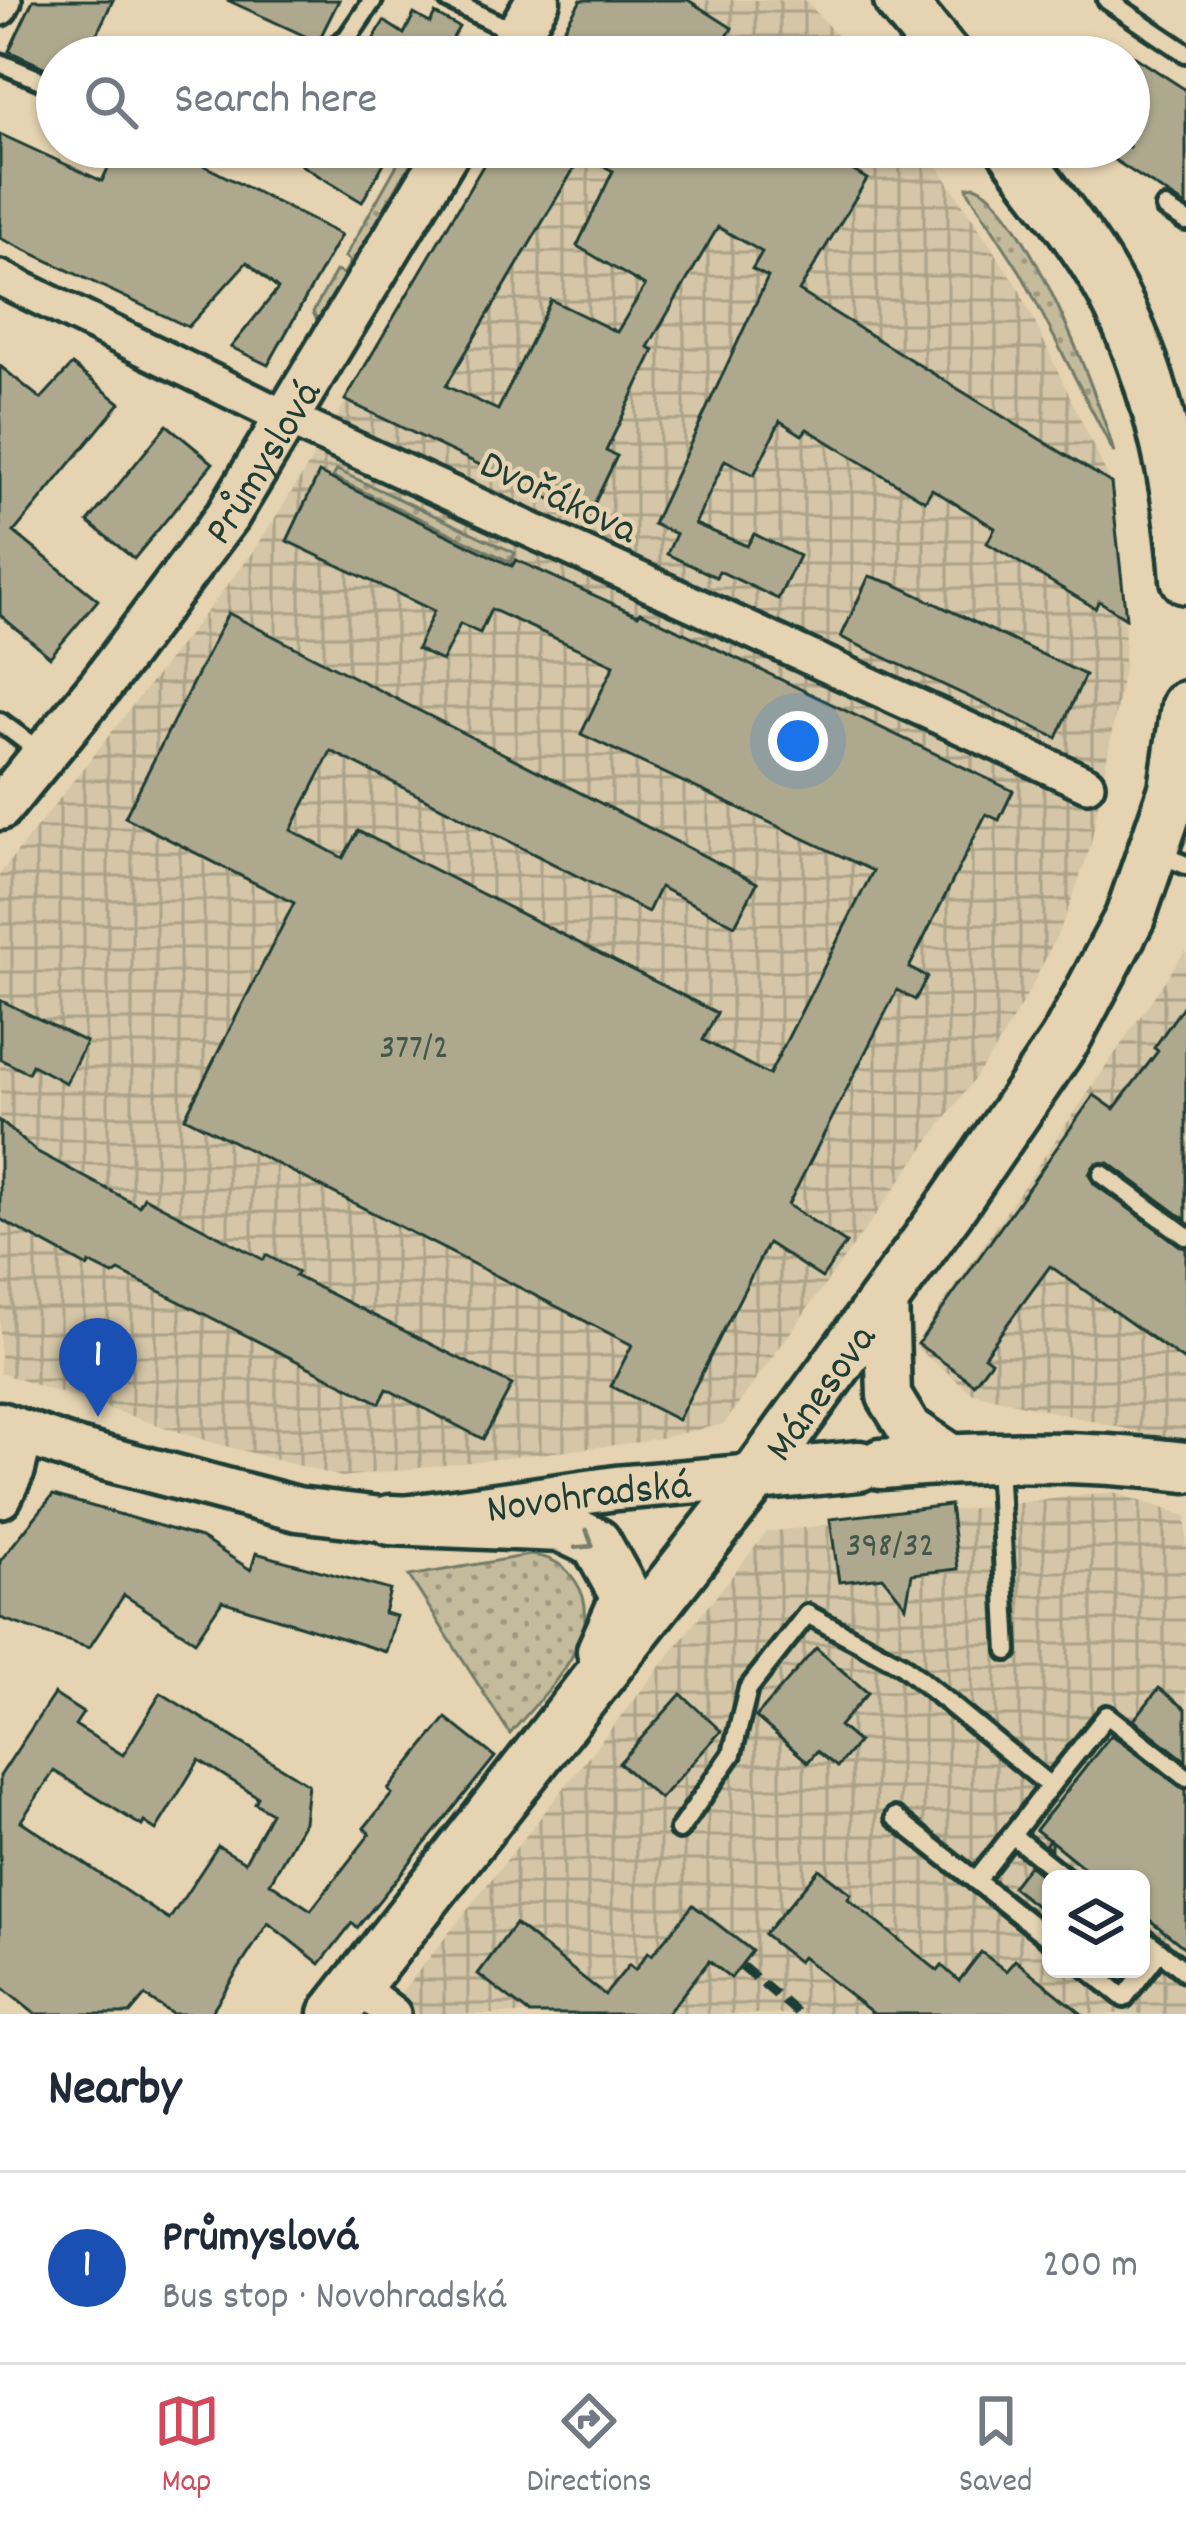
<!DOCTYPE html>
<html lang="en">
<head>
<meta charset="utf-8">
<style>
  :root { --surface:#fff; --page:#f2f2f3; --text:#1f2937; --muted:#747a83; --line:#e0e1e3; --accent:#d1495b }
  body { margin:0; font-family:Dekko,sans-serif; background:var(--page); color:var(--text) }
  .controls { position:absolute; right:36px; bottom:36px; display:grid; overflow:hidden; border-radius:18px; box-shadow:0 3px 9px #0004 }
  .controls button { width:108px; height:108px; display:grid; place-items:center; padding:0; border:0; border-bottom:3px solid var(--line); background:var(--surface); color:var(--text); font:60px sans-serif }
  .you { position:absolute; left:798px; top:741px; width:42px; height:42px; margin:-30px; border:9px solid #fff; border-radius:50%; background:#1a73e8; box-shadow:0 0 0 18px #1a73e833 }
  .badge { display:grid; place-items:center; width:78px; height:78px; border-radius:50%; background:var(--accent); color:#fff; font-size:39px; font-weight:700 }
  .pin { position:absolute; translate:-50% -99px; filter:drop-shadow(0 3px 6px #0008) }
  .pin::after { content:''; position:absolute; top:63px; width:42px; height:36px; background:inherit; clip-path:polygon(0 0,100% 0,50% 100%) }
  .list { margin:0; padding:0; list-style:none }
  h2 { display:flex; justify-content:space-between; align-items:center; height:156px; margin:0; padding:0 48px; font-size:51px }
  h2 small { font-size:39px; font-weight:400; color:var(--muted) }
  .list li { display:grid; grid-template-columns:78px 1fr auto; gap:36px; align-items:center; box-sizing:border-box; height:192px; padding:0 48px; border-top:3px solid var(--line) }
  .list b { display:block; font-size:45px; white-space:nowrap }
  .list p { margin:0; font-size:39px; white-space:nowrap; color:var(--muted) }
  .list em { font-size:39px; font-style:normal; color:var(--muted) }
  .icon { flex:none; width:66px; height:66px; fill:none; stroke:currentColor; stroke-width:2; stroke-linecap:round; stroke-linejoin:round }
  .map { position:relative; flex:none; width:1186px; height:2014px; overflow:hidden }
  .search { position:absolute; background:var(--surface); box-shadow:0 3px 9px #0004; left:36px; right:36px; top:36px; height:132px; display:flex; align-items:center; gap:30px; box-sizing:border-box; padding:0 42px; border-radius:66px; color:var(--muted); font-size:45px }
  .sheet { height:348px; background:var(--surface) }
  nav { display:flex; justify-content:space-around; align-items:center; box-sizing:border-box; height:168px; border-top:3px solid var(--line); background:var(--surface); font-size:33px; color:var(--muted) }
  nav a { display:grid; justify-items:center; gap:6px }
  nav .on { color:var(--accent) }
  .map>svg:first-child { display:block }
  .industrial { fill:url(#industrial-grid); fill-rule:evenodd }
  .green { fill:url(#green-dots); stroke:#727c68; stroke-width:3 }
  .building { fill:#aea98e; stroke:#1f3d34; stroke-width:3; fill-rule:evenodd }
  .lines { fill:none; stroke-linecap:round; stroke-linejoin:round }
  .service-casing { stroke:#1f3d34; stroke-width:26 }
  .minor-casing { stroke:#1f3d34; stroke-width:42 }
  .tertiary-casing { stroke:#1f3d34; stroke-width:51 }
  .secondary-casing { stroke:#1f3d34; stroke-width:57 }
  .service { stroke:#e5d3b1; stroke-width:16 }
  .minor { stroke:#e5d3b1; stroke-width:33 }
  .tertiary { stroke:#e5d3b1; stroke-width:42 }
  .secondary { stroke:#e5d3b1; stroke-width:48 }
  .rail { stroke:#1f3d34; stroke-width:9; stroke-dasharray:18 9; stroke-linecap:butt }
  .oneway { stroke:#78806c }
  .labels { text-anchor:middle; stroke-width:9; stroke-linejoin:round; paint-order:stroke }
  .number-label { font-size:36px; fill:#43584a }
  .street-label { font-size:42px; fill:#1f3d34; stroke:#e5d3b1 }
</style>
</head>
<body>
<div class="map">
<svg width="1186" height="2014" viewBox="0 0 1186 2014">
  <defs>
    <pattern id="industrial-grid" width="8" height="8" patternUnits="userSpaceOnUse" patternTransform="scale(3)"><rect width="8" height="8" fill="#d4c6a6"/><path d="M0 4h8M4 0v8" fill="none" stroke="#aba288"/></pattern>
    <pattern id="green-dots" width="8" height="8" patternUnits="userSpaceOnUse" patternTransform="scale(3)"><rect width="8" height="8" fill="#c4ba9c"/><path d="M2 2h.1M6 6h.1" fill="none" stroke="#9f9880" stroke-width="1.8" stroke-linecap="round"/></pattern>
  </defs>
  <rect width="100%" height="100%" fill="#e5d3b1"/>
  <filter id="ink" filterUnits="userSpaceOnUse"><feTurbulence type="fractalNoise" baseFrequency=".00833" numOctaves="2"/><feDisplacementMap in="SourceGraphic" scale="24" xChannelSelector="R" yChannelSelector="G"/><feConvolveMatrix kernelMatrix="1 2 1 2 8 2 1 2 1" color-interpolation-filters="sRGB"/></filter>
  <g filter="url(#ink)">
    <g class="industrial">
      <polygon points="581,0 805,0 856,57 546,57"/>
      <polygon points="494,147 925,147 1019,289 1111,483 1125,617 1124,668 1090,848 1065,918 1033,984 995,1050 724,1424 640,1442 342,1477 207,1441 0,1373 0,874 252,554 312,460"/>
      <polygon points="1186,950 1186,1443 973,1393 914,1346"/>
      <path d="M1113,1492L1186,1516V2014H399L390,2007L767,1532ZM1051,1879H1141V1969H1051Z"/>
    </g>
    <g class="green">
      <polygon points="407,147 420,147 318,322 313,312 336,271 344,274 351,261 345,257"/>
      <path d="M975,186C1023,201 1101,402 1114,453L1021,273L968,191L967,187Z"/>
      <polygon points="337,470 515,553 511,562 333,477"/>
      <path d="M530,1555C551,1557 564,1564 576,1582C611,1635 540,1697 510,1734L409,1576Z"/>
    </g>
    <g class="building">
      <polygon points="33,0 113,0 86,57 57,57 57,73 9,51"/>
      <polygon points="227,0 339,0 318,42"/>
      <polygon points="581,0 688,0 732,28 715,57 661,57 635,40 625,57 547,57"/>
      <polygon points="414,14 430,23 435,14 459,27 442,57 363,57 384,21 404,34"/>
      <polygon points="1129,53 1186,90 1186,206 1094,147 1129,147"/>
      <polygon points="0,134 102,181 118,147 167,147 341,235 268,365 231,347 278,289 247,262 188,327 0,238"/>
      <polygon points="311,147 393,147 362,202 301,165"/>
      <path d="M494,147H813L867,179L799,291L1111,483L1126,618L1099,601L1095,608L987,543L995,528L932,489L925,501L807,429L802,435L780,421L754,475L725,460L695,524L747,546L754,534L799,556L778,599L719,571L716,577L667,554L676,534L653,524L768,277L752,269L762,252L718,227L648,347L654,350L606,451L617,456L588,517L345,400ZM582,155L613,171L577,246L645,286L617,332L551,300L498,410L446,386Z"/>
      <polygon points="72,365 120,403 14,532 98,600 50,657 0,615 0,366 41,399"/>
      <polygon points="167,425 213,463 134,559 88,522"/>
      <polygon points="319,473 512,566 516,560 638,615 640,612 1013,791 999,820 986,814 909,968 927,977 915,1000 897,990 788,1205 846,1243 822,1278 768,1243 678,1420 611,1386 632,1345 185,1117 294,903 125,817 228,613 757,883 735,925 660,887 648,912 331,751 291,830 343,858 358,831 717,1013 703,1040 769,1075 873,871 581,734 614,665 491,609 480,633 460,624 442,661 417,649 434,611 287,541"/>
      <polygon points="869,576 894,584 1085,675 1057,738 841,637"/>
      <polygon points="0,1000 86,1042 66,1083 32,1065 28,1073 0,1059"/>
      <polygon points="1186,1002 1186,1220 1109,1163 1096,1163 1089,1174 1094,1184 1186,1249 1186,1362 1050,1266 984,1356 991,1361 974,1384 918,1344 1094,1095 1114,1109 1158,1051 1154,1048"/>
      <polygon points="0,1121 36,1151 139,1206 144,1197 264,1260 266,1255 298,1272 295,1276 512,1385 483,1439 387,1389 380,1403 119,1271 113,1275 89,1263 88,1267 0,1219"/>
      <polygon points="53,1495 201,1538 251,1570 256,1553 390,1590 384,1613 396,1616 386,1652 222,1601 195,1641 124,1595 89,1648 0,1618 0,1561"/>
      <polygon points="950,1505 958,1569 912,1574 906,1606 883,1577 839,1582 830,1519"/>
      <polygon points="816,1648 868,1693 839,1726 858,1742 837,1767 817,1751 808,1762 756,1717"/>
      <polygon points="1159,1688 1186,1709 1186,1761 1134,1720"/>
      <path d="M161,1693L308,1784L304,1822L270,1883L311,1910L370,1834L364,1828L392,1794L388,1790L446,1718L495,1757L357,1928L352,1923L320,1964L268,1923L210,2014H172L145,1996L130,2014H35L0,1986V1776L54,1694L83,1713L75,1725L123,1755ZM199,1760L258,1797L255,1803L271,1813L245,1862L218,1846L169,1920L21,1821L54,1771L142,1826L144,1822L156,1830Z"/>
      <polygon points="681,1694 721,1731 660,1799 619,1763"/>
      <polygon points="1111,1735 1186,1790 1186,1949 1141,1913 1141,1879 1098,1879 1051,1841 1051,1850 1045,1845 1049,1840 1036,1830"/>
      <polygon points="1029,1865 1051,1883 1051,1918 1012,1887"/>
      <polygon points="819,1869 851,1894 848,1899 938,1971 942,1966 959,1981 981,1952 1006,1971 1015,1960 1082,2014 874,2014 802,1957 798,1962 764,1935"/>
      <polygon points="693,1905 752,1951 731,1978 709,1961 667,2014 530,2014 478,1974 515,1924 605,1995 629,1965 635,1970 648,1952 652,1955"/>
    </g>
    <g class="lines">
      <g class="service-casing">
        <g id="service">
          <polyline points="449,0 518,34"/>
          <polyline points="1107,0 1186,53"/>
          <polyline points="319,57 347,38 373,0"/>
          <polyline points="0,63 57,87"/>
          <polyline points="1165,208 1186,221"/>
          <polyline points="0,722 42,753"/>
          <polyline points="1158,854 1186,865"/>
          <polyline points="1102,1174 1186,1236"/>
          <polyline points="998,1463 1008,1651"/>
          <polyline points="1050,1786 1107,1715 1186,1777"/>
          <polyline points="895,1817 976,1881 1012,1835 1067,1879"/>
          <polyline points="679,1830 732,1754 748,1689 807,1614 902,1665 1050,1786 1012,1835"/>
          <polyline points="976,1881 1051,1940"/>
          <polyline points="1141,1936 1186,1972"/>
          <polyline points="1088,1969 1124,1998 1160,1951"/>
        </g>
      </g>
      <g class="minor-casing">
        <g id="minor">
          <polyline points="0,8 4,0"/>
          <polyline points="0,278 288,419 1087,784"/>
          <polyline points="357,1986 393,2014"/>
        </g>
      </g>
      <g class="tertiary-casing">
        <g id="tertiary">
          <polyline points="504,57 538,0"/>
          <path id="s1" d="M0,808L101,685L228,515L450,147"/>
          <polyline points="886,1297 889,1396 908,1427 952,1457"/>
          <path id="s2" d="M0,1424L74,1450L297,1509L390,1520L616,1488L756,1476"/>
          <polyline points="0,1496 13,1469 22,1432"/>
        </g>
      </g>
      <g class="secondary-casing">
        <g id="secondary">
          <polyline points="899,0 946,57"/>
          <path d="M1011,147C1041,189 1077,231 1103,276C1153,362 1179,480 1186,579"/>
          <path d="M881,1464C984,1455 1084,1454 1186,1467"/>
          <polyline points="756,1476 859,1466"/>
          <polyline points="390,1520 562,1527 596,1543 626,1597 602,1651"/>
          <path id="s3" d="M334,2014L756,1476L954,1203L1065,1040L1130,917L1174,789L1186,706"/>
        </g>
      </g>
      <use href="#service" class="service"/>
      <use href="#minor" class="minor"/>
      <use href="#tertiary" class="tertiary"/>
      <use href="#secondary" class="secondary"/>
      <polyline class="rail" points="742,1966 799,2014"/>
    </g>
    <defs><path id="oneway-chevron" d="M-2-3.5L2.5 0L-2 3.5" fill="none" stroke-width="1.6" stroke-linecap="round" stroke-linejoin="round" transform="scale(3)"/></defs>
    <use class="oneway" href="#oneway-chevron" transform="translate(586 1542) rotate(33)"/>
  </g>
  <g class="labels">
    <g class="number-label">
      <text x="414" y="1057">377/2</text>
      <text x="890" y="1555">398/32</text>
    </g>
    <g class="street-label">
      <text dy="15" stroke="none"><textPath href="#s1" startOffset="435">Průmyslová</textPath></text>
      <text transform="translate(560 494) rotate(25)" y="15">Dvořákova</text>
      <text dy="15" stroke="none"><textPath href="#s3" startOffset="789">Mánesova</textPath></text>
      <text dy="15" stroke="none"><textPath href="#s2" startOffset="603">Novohradská</textPath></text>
    </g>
  </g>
</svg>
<div class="controls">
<button><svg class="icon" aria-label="layers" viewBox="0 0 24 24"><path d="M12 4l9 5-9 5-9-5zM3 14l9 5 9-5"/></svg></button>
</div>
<div class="you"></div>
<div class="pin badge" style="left:98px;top:1417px;background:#1a4fb4">1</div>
<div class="search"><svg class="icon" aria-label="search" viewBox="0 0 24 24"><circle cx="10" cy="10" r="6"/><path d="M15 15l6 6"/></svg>Search here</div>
</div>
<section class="sheet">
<h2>Nearby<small></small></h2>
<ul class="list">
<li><span class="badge" style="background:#1a4fb4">1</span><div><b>Průmyslová</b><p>Bus stop · Novohradská</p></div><em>200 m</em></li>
</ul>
</section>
<nav>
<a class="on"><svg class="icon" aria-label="map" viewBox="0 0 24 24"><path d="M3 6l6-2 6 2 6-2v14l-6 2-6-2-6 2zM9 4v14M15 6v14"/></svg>Map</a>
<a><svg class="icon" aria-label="directions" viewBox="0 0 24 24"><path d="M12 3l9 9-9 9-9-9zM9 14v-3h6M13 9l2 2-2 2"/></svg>Directions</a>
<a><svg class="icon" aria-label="saved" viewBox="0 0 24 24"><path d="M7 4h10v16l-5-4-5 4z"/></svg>Saved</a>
</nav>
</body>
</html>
